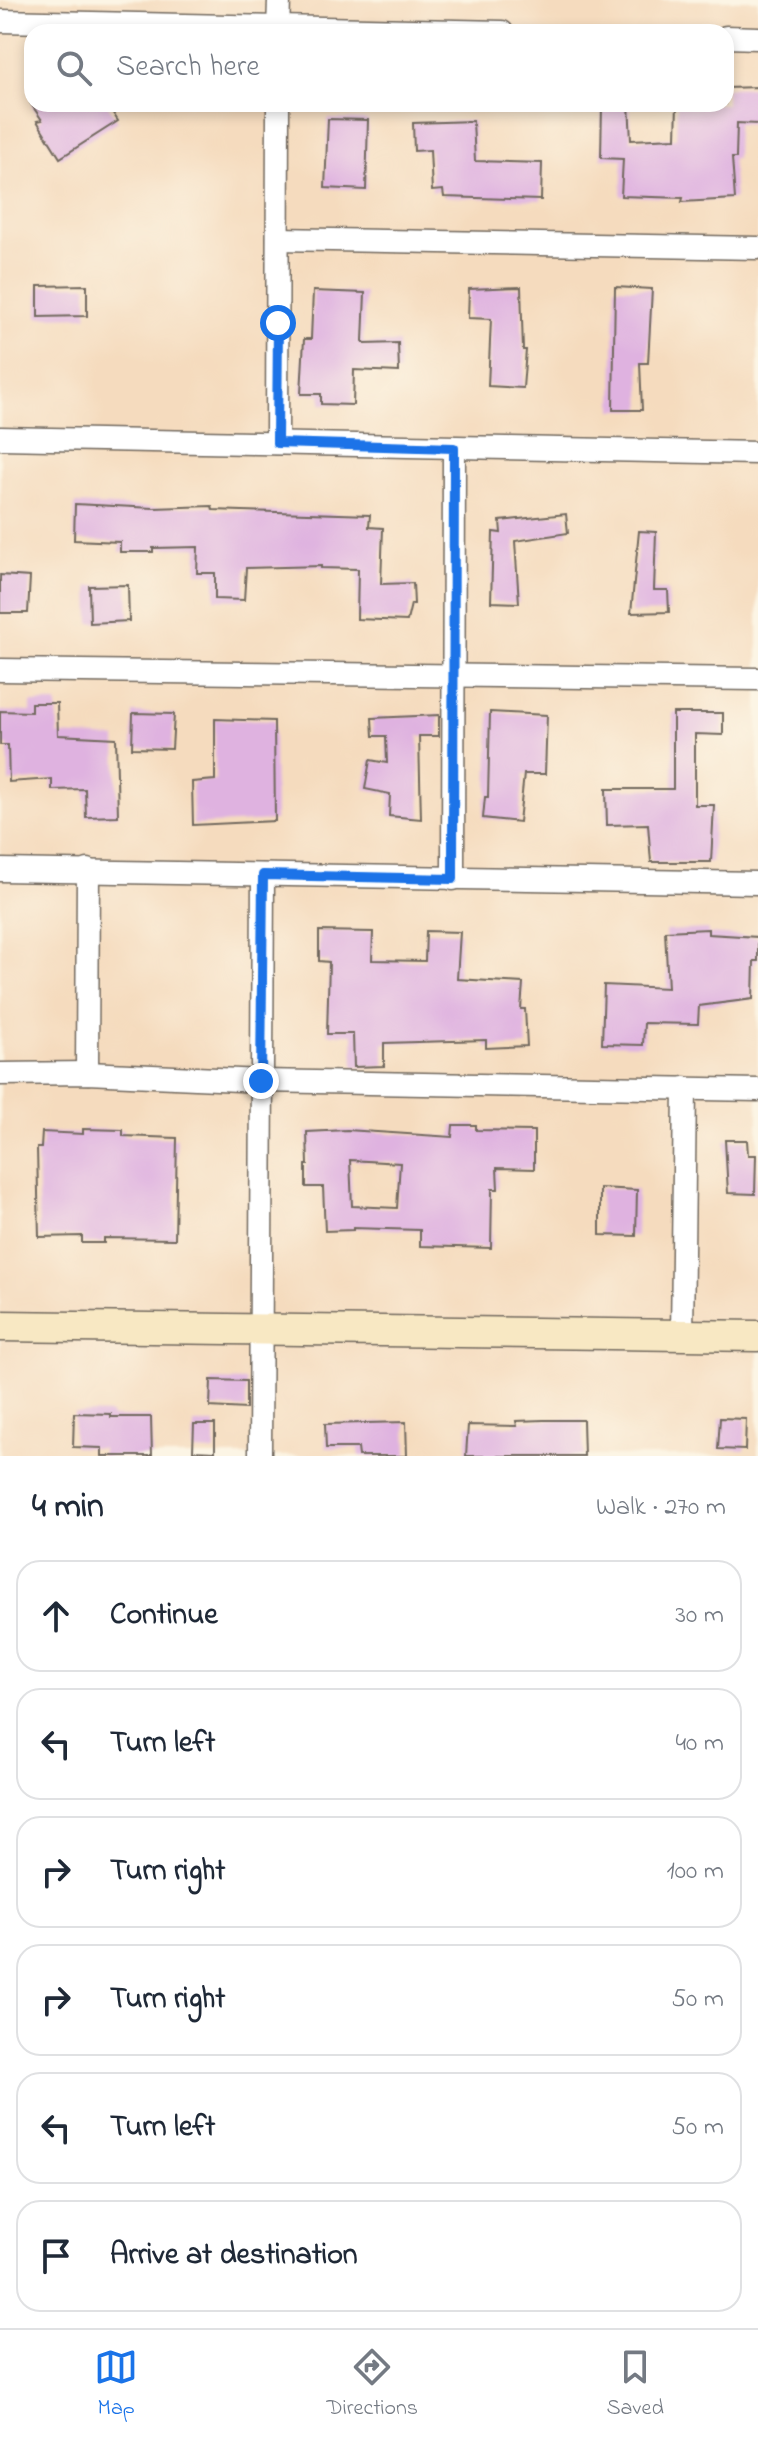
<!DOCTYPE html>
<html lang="en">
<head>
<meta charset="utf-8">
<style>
  :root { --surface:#fff; --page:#f2f2f3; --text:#1f2937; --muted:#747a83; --line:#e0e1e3; --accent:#1a73e8 }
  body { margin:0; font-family:"Indie Flower",sans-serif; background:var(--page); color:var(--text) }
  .stop { position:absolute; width:24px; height:24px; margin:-18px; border:6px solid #1a73e8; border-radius:50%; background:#fff }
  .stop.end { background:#1a73e8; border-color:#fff; box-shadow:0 2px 8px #0008 }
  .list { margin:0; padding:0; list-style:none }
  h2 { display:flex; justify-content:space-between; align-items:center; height:104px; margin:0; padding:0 32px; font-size:34px }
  h2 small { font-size:26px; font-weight:400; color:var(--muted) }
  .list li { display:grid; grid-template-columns:52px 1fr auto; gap:24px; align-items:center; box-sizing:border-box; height:112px; margin:0 16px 16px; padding:0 16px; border:2px solid var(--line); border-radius:24px }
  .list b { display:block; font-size:30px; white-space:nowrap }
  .list em { font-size:26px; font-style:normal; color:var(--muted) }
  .icon { flex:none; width:44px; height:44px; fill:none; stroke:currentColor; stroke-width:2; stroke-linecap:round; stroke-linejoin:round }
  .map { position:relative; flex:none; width:758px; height:1456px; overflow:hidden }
  .search { position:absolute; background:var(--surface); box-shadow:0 4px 12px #0003; left:24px; right:24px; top:24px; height:88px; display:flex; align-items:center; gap:20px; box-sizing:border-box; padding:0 28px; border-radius:24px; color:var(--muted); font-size:30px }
  .sheet { height:872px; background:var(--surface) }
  nav { display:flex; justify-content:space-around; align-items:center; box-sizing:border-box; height:112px; border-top:2px solid var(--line); background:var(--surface); font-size:22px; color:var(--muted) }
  nav a { display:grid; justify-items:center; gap:4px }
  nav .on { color:var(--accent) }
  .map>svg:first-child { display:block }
  .building { fill:#dfb2e0; fill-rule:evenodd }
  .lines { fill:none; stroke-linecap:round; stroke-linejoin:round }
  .street-casing { stroke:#72695e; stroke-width:25 }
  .secondary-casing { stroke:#72695e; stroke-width:33 }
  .street { stroke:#fff; stroke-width:22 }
  .secondary { stroke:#f8e8c3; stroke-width:30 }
  .route { stroke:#1a73e8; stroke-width:10 }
</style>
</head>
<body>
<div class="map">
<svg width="758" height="1456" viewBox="0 0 758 1456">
  <rect width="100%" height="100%" fill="#fcf5e5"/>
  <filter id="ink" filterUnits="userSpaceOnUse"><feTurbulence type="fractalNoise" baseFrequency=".0125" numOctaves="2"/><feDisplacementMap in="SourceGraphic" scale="16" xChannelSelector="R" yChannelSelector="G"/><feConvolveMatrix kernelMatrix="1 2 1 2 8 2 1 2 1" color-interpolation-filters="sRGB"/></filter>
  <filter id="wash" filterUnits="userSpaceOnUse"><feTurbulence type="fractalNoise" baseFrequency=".006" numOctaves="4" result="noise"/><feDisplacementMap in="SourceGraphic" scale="32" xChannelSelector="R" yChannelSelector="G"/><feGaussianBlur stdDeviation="1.8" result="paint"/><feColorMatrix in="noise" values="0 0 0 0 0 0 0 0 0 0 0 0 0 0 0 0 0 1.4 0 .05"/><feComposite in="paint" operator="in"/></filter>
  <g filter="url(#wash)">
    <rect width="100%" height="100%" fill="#f5dbbe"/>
    <g id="blocks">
      <g class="building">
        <polygon points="758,87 758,124 737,123 736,158 732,158 735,199 682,202 683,198 621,196 623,159 601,158 602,104 629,104 631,140 676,138 677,104 726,104 726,88"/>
        <polygon points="31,104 107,104 118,121 60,158 37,121 42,120"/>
        <polygon points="328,119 368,120 366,190 325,188"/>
        <polygon points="473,121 475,161 542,163 541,200 444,197 443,190 432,191 430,150 414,151 413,123"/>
        <polygon points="87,285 87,316 38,317 38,286"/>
        <polygon points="521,287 523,350 526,350 523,388 488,386 491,319 468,318 469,289"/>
        <polygon points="615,287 652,289 648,363 640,363 642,410 613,410"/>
        <polygon points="313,291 365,293 363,341 365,344 398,343 399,372 354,370 353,405 321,404 321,394 301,394 304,339 311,339"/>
        <polygon points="75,504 154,508 212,506 213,510 370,515 369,527 383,528 381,584 413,583 414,604 411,604 407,621 357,619 358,569 321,568 321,566 246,568 244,600 215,599 215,573 197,573 198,547 153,548 153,552 120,552 120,542 74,540"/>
        <polygon points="566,514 568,533 515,541 519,603 491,602 493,532 501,533 500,521"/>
        <polygon points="639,531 656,532 654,590 668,590 669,612 631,613"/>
        <polygon points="0,575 30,577 28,613 0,613"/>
        <polygon points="128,585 129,621 90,623 89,586"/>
        <polygon points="31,703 57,703 58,735 116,738 118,816 86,817 85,789 52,790 52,779 9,782 8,745 0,745 0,711 31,712"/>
        <polygon points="490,712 547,715 545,774 524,774 519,822 483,818 485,797 488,797"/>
        <polygon points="133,713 174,714 172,749 132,748"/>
        <polygon points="673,713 723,713 723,735 695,734 695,805 714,805 711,862 651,862 648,824 607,825 606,789 673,789"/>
        <polygon points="439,715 439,736 419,736 421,819 389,816 390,794 365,789 370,760 387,763 386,736 373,736 372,718"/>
        <polygon points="215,719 274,721 275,821 193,825 192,782 215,780"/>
        <polygon points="708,929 708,934 758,937 758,961 754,961 753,999 699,1006 698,1024 644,1023 643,1045 602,1044 604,985 668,988 665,931"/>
        <polygon points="319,931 373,932 372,960 425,961 426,931 460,932 457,979 523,983 521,1009 525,1009 527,1046 486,1048 486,1040 384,1043 384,1066 354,1067 353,1034 327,1034 329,962 319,961"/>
        <path d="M453,1125H476V1130L534,1131V1169L497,1168L498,1189H492L491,1248L420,1246V1230L353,1228V1230L325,1231L323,1187H306V1165H308L307,1132L347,1130L452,1137ZM350,1160L400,1163L397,1208L352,1206Z"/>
        <polygon points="83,1129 123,1130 123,1136 177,1138 175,1239 104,1238 104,1243 82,1243 82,1236 39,1237 37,1148 41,1148 42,1132 83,1134"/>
        <polygon points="725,1140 747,1140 748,1155 756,1155 755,1194 728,1193"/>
        <polygon points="600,1188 637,1190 636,1236 600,1235"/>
        <polygon points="211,1380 246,1381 246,1409 210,1407"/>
        <polygon points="74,1413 111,1414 111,1417 151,1417 152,1456 102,1456 102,1448 73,1447"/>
        <polygon points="720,1418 746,1419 745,1450 718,1449"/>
        <polygon points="544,1420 583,1420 584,1456 466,1456 468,1425 517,1426 516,1421"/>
        <polygon points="406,1422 407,1456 359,1456 358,1448 326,1448 325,1424"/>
        <polygon points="194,1424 215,1424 215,1452 193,1451"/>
      </g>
    </g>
  </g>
  <g filter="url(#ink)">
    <use href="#blocks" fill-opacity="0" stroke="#72695e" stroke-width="2"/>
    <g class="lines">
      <g class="street-casing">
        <g id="street">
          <polyline points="0,21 502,32"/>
          <polyline points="278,32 279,0"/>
          <polyline points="726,37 758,38"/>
          <polyline points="278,239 758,248"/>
          <polyline points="0,438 758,453"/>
          <polyline points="277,443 278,104"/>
          <polyline points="0,670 758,679"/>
          <polyline points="0,870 758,883"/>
          <polyline points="453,879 454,448"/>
          <polyline points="87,1073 88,870"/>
          <polyline points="0,1074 87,1073 261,1081 758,1090"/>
          <polyline points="682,1336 685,1088"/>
          <polyline points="260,1456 263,875"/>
        </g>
      </g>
      <g class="secondary-casing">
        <polyline id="secondary" points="0,1326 758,1336"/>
      </g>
      <use href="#street" class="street"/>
      <use href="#secondary" class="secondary"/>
    </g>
  </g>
  <g class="lines" filter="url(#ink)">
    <polyline class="route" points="261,1081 263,875 453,879 454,448 277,443 278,323"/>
  </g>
</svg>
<div class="stop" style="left:278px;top:323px"></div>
<div class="stop end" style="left:261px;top:1081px"></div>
<div class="search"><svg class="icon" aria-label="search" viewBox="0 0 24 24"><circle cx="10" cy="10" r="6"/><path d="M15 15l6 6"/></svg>Search here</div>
</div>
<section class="sheet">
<h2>4 min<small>Walk · 270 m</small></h2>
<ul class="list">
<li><svg class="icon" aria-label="ahead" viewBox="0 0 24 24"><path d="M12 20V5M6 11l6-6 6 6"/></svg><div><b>Continue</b></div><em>30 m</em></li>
<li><svg class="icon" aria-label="left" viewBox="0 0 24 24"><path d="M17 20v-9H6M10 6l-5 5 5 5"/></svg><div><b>Turn left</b></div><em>40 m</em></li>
<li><svg class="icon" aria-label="right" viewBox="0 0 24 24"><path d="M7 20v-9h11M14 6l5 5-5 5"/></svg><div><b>Turn right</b></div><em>100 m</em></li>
<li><svg class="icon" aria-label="right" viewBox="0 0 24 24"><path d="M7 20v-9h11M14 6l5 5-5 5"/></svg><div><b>Turn right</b></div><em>50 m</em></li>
<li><svg class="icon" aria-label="left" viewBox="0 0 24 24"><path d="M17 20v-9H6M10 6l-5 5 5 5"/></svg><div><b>Turn left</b></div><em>50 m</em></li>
<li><svg class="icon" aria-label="arrive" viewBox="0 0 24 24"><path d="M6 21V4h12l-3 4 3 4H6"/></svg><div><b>Arrive at destination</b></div></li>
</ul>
</section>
<nav>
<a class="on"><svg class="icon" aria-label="map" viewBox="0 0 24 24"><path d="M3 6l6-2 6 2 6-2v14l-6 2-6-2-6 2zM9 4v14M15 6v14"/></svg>Map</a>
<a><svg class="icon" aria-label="directions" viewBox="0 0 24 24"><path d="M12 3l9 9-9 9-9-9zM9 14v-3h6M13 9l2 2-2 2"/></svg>Directions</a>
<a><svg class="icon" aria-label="saved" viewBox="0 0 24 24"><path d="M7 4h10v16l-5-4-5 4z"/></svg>Saved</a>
</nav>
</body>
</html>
